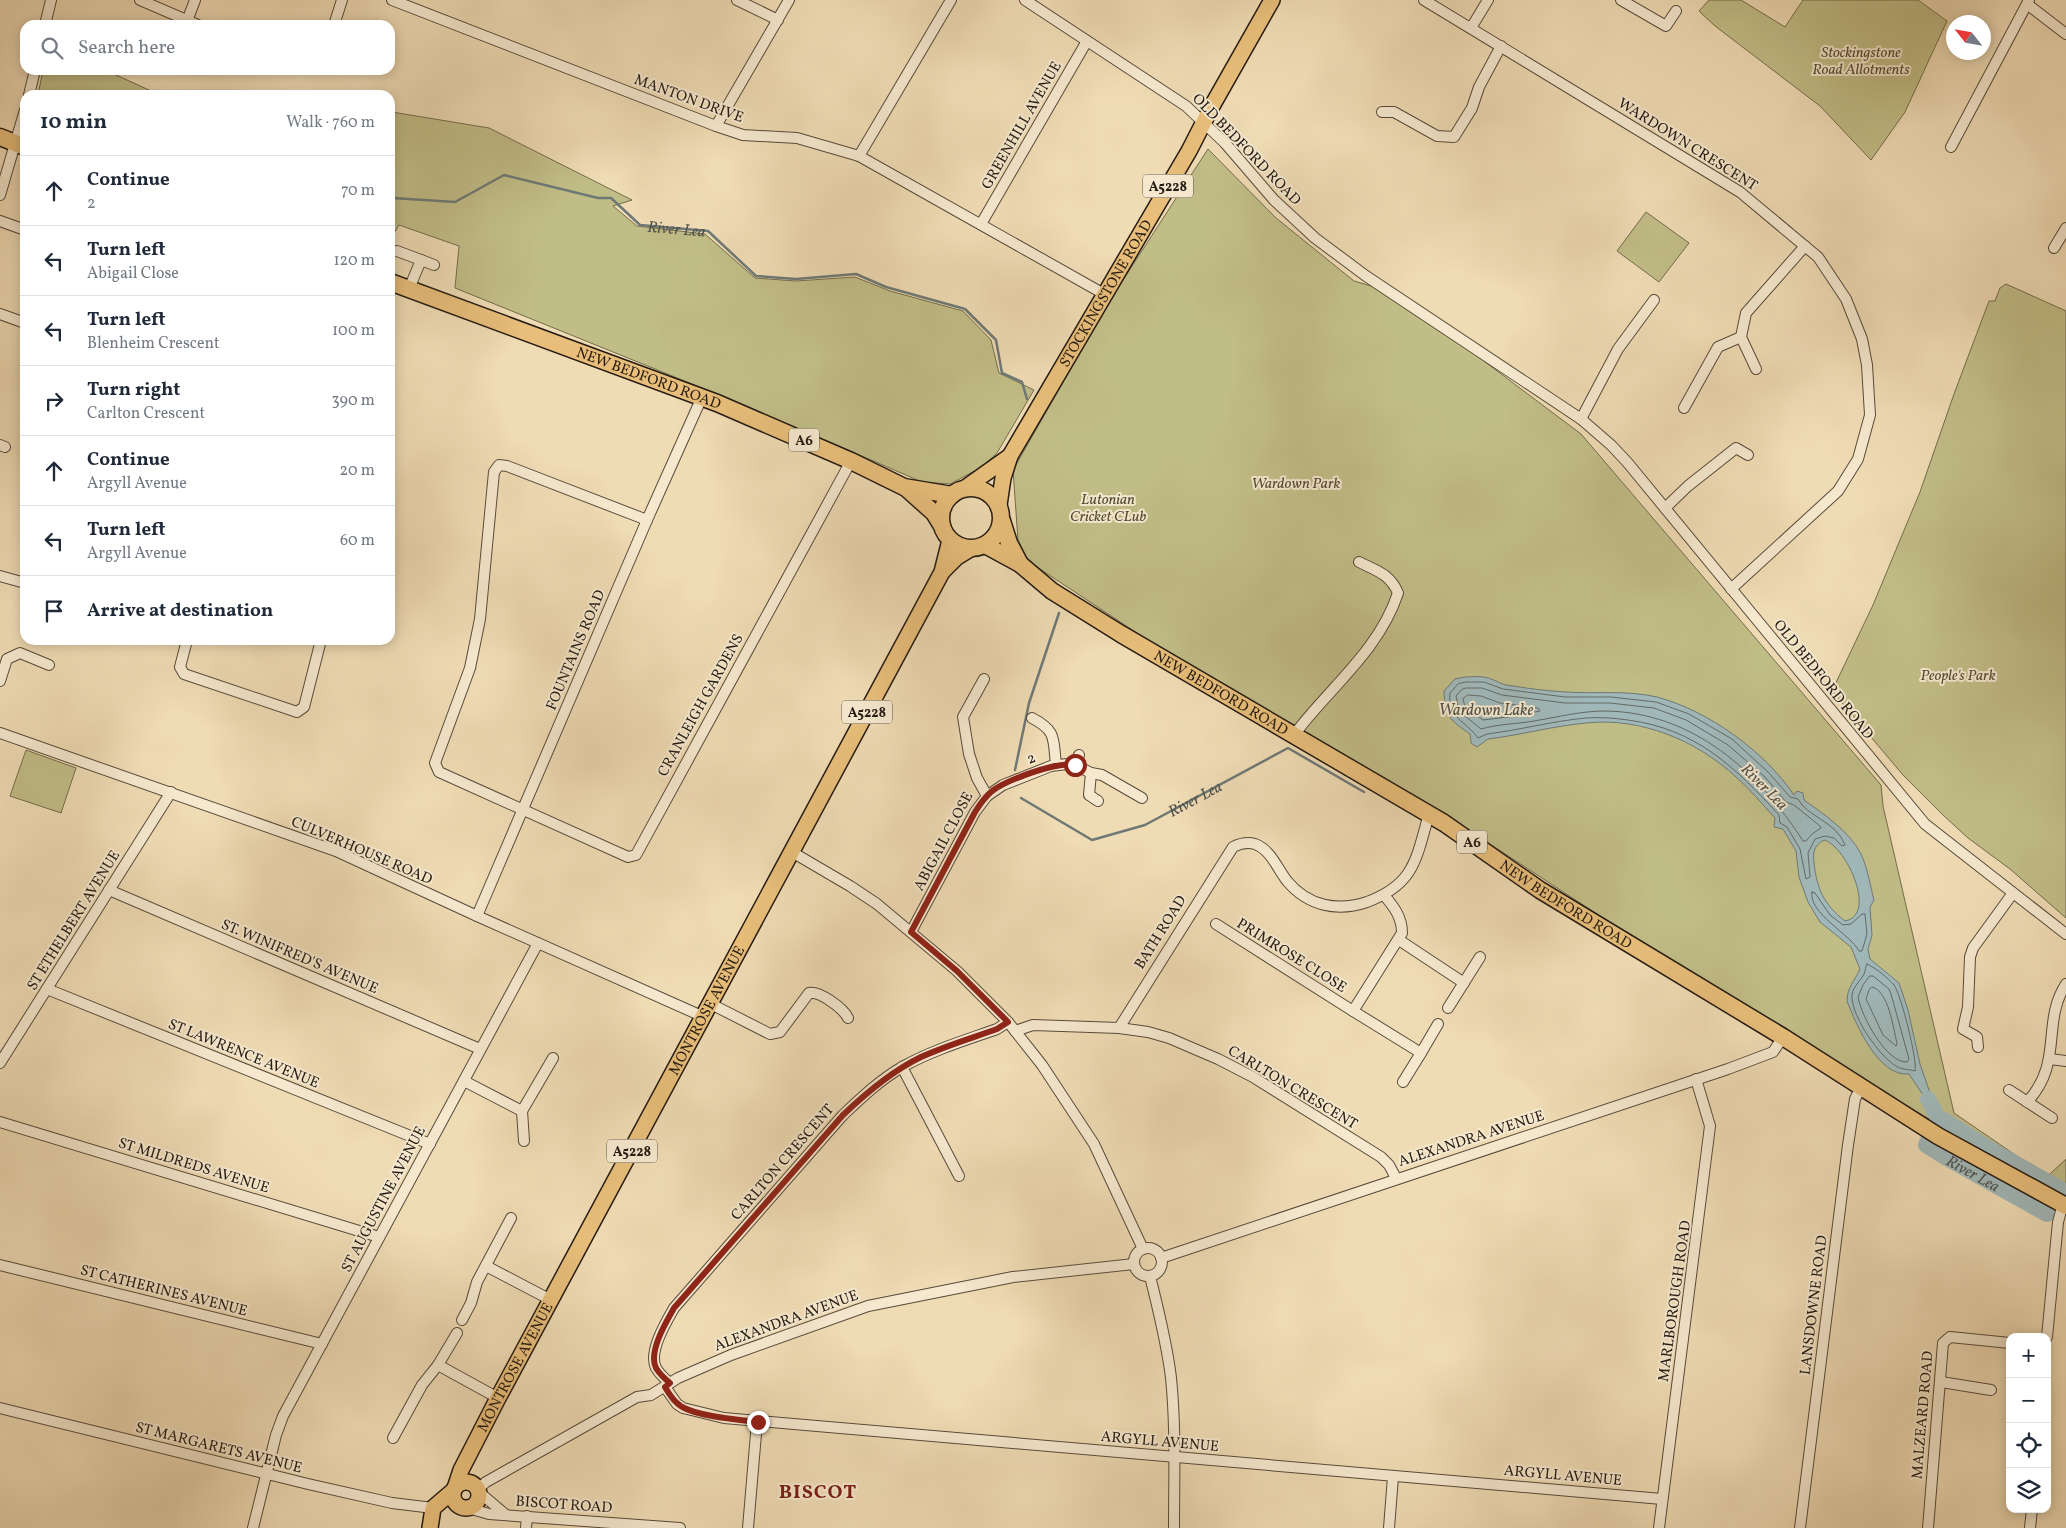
<!DOCTYPE html>
<html lang="en">
<head>
<meta charset="utf-8">
<style>
  :root { --surface:#fff; --page:#f6f6f7; --text:#1f2937; --muted:#747a83; --line:#e0e1e3 }
  body { margin:0; font-family:Vollkorn,serif; background:var(--page); color:var(--text) }
  .controls { position:absolute; right:15px; bottom:15px; display:grid; overflow:hidden; border-radius:10px; box-shadow:0 2px 12px #0003 }
  .controls button { width:45px; height:45px; display:grid; place-items:center; padding:0; border:0; border-bottom:1px solid var(--line); background:var(--surface); color:var(--text); font:25px sans-serif }
  .compass { position:absolute; left:1946px; top:15px; width:45px; height:45px; border-radius:50%; background:var(--surface); box-shadow:0 2px 12px #0003; rotate:301deg }
  .stop { position:absolute; width:15px; height:15px; margin:-11px; border:4px solid #8f2418; border-radius:50%; background:#fff }
  .stop.end { background:#8f2418; border-color:#fff; box-shadow:0 1px 5px #0008 }
  .list { margin:0; padding:0; list-style:none }
  h2 { display:flex; justify-content:space-between; align-items:center; height:65px; margin:0; padding:0 20px; font-size:21px }
  h2 small { font-size:16px; font-weight:400; color:var(--muted) }
  .list li { display:grid; grid-template-columns:32px 1fr auto; gap:15px; align-items:center; box-sizing:border-box; height:70px; padding:0 20px; border-top:1px solid var(--line) }
  .list b { display:block; font-size:19px; white-space:nowrap }
  .list p { margin:0; font-size:16px; white-space:nowrap; color:var(--muted) }
  .list em { font-size:16px; font-style:normal; color:var(--muted) }
  .icon { flex:none; width:28px; height:28px; fill:none; stroke:currentColor; stroke-width:2; stroke-linecap:round; stroke-linejoin:round }
  .map { position:relative; flex:none; width:2066px; height:1528px; overflow:hidden }
  .search { position:absolute; background:var(--surface); box-shadow:0 2px 12px #0003; left:20px; top:20px; width:375px; height:55px; display:flex; align-items:center; gap:12px; box-sizing:border-box; padding:0 18px; border-radius:15px; color:var(--muted); font-size:19px }
  .panel { position:absolute; background:var(--surface); box-shadow:0 2px 12px #0003; left:20px; top:90px; width:375px; height:555px; border-radius:15px }
  .map>svg:first-child { display:block }
  .green { fill:#c1bd87; stroke:#726c4c }
  .water { fill:#a0b8b9; stroke:#6e7976; fill-rule:evenodd }
  .lines { fill:none; stroke-linecap:round; stroke-linejoin:round }
  .shore { stroke:#626a66; stroke-width:1 }
  .stream { stroke:#6e7976; stroke-width:2.5 }
  .river { stroke:#a0b8b9; stroke-width:16 }
  .minor-casing { stroke:#574b3a; stroke-width:12 }
  .primary-casing { stroke:#241b12; stroke-width:18 }
  .trunk-casing { stroke:#241b12; stroke-width:19 }
  .minor { stroke:#f5e8ce; stroke-width:10 }
  .primary { stroke:#e8be7a; stroke-width:15 }
  .trunk { stroke:#e8be7a; stroke-width:16 }
  .route { stroke:#8f2418; stroke-width:6 }
  .labels { text-anchor:middle; stroke-width:4; stroke-linejoin:round; paint-order:stroke }
  .shield { fill:#f5e8ce; stroke:#63584a; stroke-width:1 }
  .shield-label { font-size:14px; font-weight:bold; fill:#241b12 }
  .park-label { font-size:15px; font-style:italic; fill:#534c35; stroke:#f5e8ce }
  .street-label { font-size:15px; fill:#241b12; stroke:#f5e8ce }
  .water-label { font-size:16px; font-style:italic; fill:#4f524c; stroke:#f5e8ce }
  .district-label { font-size:20px; font-weight:bold; letter-spacing:1px; fill:#7a1f14; stroke:#f5e8ce }
</style>
</head>
<body>
<div class="map">
<svg width="2066" height="1528" viewBox="0 0 2066 1528">
  <rect width="100%" height="100%" fill="#efdbb4"/>
  <filter id="stains"><feTurbulence type="fractalNoise" baseFrequency=".004" numOctaves="4"/><feColorMatrix values="0 0 0 0 .2 0 0 0 0 .09 0 0 0 0 .02 0 0 0 .5 -.17"/></filter>
  <radialGradient id="worn" r=".72"><stop offset=".6" stop-color="#630" stop-opacity="0"/><stop offset="1" stop-color="#630" stop-opacity=".3"/></radialGradient>
  <g class="green">
    <polygon points="1709,0 1741,0 1785,27 1803,0 1918,0 1947,21 1905,112 1871,160 1820,106 1715,26 1699,11"/>
    <polygon points="43,70 105,70 160,95 38,95"/>
    <polygon points="392,112 489,128 632,200 613,206 637,226 705,234 755,278 796,281 855,277 890,291 963,311 991,340 999,373 1034,390 997,453 982,467 950,484 922,482 744,405 455,288 459,246 399,225 390,240 390,114"/>
    <polygon points="1208,149 1276,218 1354,281 1392,292 1581,434 1881,785 1883,806 1954,1113 2030,1165 2049,1175 2066,1159 2066,1189 1958,1125 1960,1137 1753,1016 1441,812 1149,641 1028,561 1018,540 1013,470 1110,300"/>
    <polygon points="1646,212 1689,243 1659,282 1617,251"/>
    <polygon points="2006,284 2066,311 2066,918 2010,869 1968,838 1943,815 1903,775 1832,691 1873,605 1920,492 1954,394 1989,301 1995,301 2000,288"/>
    <polygon points="26,750 76,768 61,813 10,796"/>
  </g>
  <path class="water" d="M1465,677C1471,677 1478,676 1484,677C1492,678 1498,683 1506,685C1525,688 1546,691 1566,692C1596,694 1627,690 1657,697C1709,711 1764,751 1794,795L1797,791L1803,793L1804,800C1825,815 1849,831 1861,854C1868,869 1870,885 1874,900L1870,907L1872,935L1868,949L1870,959L1899,983L1908,1010L1920,1064L1937,1113L1944,1118V1123L1932,1114L1929,1104L1909,1074C1878,1077 1856,1024 1847,1001C1847,987 1855,981 1860,969L1851,947L1820,922L1808,902L1799,877L1796,851L1783,829L1774,827L1775,818C1762,804 1750,789 1736,777C1696,740 1640,717 1586,723C1553,726 1521,735 1488,739L1477,747L1471,743L1470,734C1450,720 1445,717 1444,691L1455,679ZM1824,840C1846,846 1878,915 1845,921C1824,905 1817,889 1814,863C1813,853 1813,846 1824,840Z"/>
  <g class="lines">
    <g class="shore">
      <path d="M1466,682H1484L1503,689L1565,697H1611L1656,702L1689,714L1732,739L1769,773L1790,797L1798,799C1806,816 1837,822 1845,845L1842,846L1834,838L1825,836L1815,839L1808,853L1810,877L1806,879L1800,849L1787,827L1780,823L1779,815C1735,767 1696,729 1628,720C1614,718 1600,717 1586,718C1553,721 1520,730 1487,734L1478,738C1466,721 1447,718 1450,693L1458,684Z"/>
      <path d="M1466,688H1482L1502,695L1565,703H1610L1654,708L1686,720L1728,745L1765,777L1786,802L1794,805L1820,826L1821,828L1812,834L1806,841H1803C1759,772 1693,712 1605,711C1581,711 1558,717 1534,721C1517,724 1498,724 1481,729L1459,711L1456,696L1461,690Z"/>
      <polygon points="1468,695 1481,696 1500,703 1538,708 1540,711 1515,716 1483,720 1465,707 1463,699"/>
      <path d="M1812,892L1815,893L1830,915L1843,925L1851,924L1862,914H1865L1867,934L1862,951H1859C1850,934 1808,913 1812,892Z"/>
      <path d="M1867,964C1876,968 1888,978 1894,985C1901,994 1918,1062 1915,1071C1909,1069 1902,1070 1896,1066C1879,1056 1853,1018 1852,998C1851,988 1860,982 1864,974C1866,970 1865,967 1867,964Z"/>
      <path d="M1870,976H1873L1889,989L1891,994L1909,1059L1907,1062C1886,1063 1861,1015 1858,997L1863,985Z"/>
      <path d="M1872,987C1889,991 1893,1028 1897,1043L1896,1046L1883,1035L1866,999L1869,990Z"/>
    </g>
    <g class="stream">
      <path id="s1" d="M390,193L393,198L455,202L504,175L598,198H611L640,225L708,231L756,276L796,279L856,274L886,287L965,309L996,340L1002,373L1022,382L1027,399"/>
      <polyline points="1015,770 1029,703 1059,613"/>
      <path id="s2" d="M1021,798L1092,840L1145,825L1288,748L1364,792"/>
    </g>
    <g class="river">
      <path id="s3" d="M1928,1099L1938,1118L1926,1145L1945,1157L2047,1214"/>
      <polyline points="1938,1118 1944,1120 1988,1148 2066,1192"/>
    </g>
    <g class="minor-casing">
      <g id="minor">
        <polyline points="140,0 198,25"/>
        <polyline points="392,0 716,126 743,135 797,138 859,156 1104,294"/>
        <polyline points="737,0 778,20"/>
        <polyline points="1025,0 1186,106 1225,143 1274,200 1315,238 1366,276 1581,419 1611,445 1627,462 1925,824 2066,934"/>
        <polyline points="1424,0 1740,192 1818,257 1846,299 1862,339 1867,365 1870,415 1858,459 1838,491 1731,589"/>
        <polyline points="1621,0 1666,26 1676,11"/>
        <polyline points="2027,4 2066,34"/>
        <polyline points="187,21 195,0"/>
        <polyline points="45,25 51,0"/>
        <polyline points="334,25 342,0"/>
        <polyline points="1471,28 1488,0"/>
        <polyline points="29,95 35,70"/>
        <polyline points="1382,112 1394,112 1437,136 1454,137 1472,108 1479,87 1501,46"/>
        <polyline points="716,126 789,0"/>
        <polyline points="1951,147 2029,0"/>
        <polyline points="859,156 951,0"/>
        <polyline points="0,195 25,110"/>
        <polyline points="0,221 25,230"/>
        <polyline points="981,224 1087,41"/>
        <polyline points="2054,248 2066,228"/>
        <polyline points="397,251 421,260 409,289"/>
        <polyline points="421,260 434,265"/>
        <polyline points="0,314 25,323"/>
        <polyline points="1756,369 1741,337 1746,313 1805,246"/>
        <polyline points="1684,408 1718,347 1741,337"/>
        <polyline points="1581,419 1618,349 1654,300"/>
        <polyline points="0,445 5,447"/>
        <polyline points="1665,508 1688,486 1736,448 1748,455"/>
        <polyline points="647,520 507,466 499,465 494,472 480,619 470,668 435,763 439,772 628,857 636,855 851,461"/>
        <polyline points="0,576 25,583"/>
        <polyline points="187,640 180,667 184,674 297,712 304,707 321,640"/>
        <polyline points="0,681 7,659 20,653 49,665"/>
        <path d="M1032,718C1057,731 1053,739 1056,765"/>
        <polyline points="0,733 336,851 477,916 704,1017"/>
        <path d="M1294,735C1329,688 1379,651 1398,593C1390,574 1377,571 1359,562"/>
        <polyline points="1075,765 1079,755"/>
        <polyline points="1091,773 1089,795 1098,801"/>
        <polyline points="987,796 1003,785 1051,766 1067,764 1079,767 1091,773 1102,775 1142,798"/>
        <polyline points="792,852 850,886 877,904 957,971 1008,1022 1042,1065 1094,1144 1143,1249"/>
        <polyline points="109,890 480,1049"/>
        <polyline points="477,916 647,520 702,397"/>
        <path d="M1216,924L1353,1011L1402,933C1402,917 1394,907 1384,895"/>
        <polyline points="911,932 975,812 987,796 977,778 969,754 963,717 984,679"/>
        <polyline points="1399,940 1464,983"/>
        <polyline points="47,989 430,1144"/>
        <path d="M711,1004L770,1034L780,1032L809,993C820,991 843,1008 848,1018"/>
        <polyline points="1448,1008 1480,957"/>
        <polyline points="1353,1011 1421,1053 1403,1082"/>
        <path d="M1119,1028L1233,847C1239,844 1248,842 1255,844C1271,850 1277,868 1287,881C1308,906 1337,912 1367,902C1415,884 1416,859 1429,814"/>
        <polyline points="1015,1031 1033,1025 1119,1028 1148,1032 1169,1038 1218,1059 1253,1077 1381,1157 1389,1165 1396,1178"/>
        <polyline points="1978,1047 1977,1037 1963,1029 1968,1007 1970,957 1973,948 2013,893"/>
        <polyline points="1421,1053 1438,1024"/>
        <polyline points="2050,1059 2066,1061"/>
        <polyline points="0,1063 171,792"/>
        <polyline points="902,1067 959,1176"/>
        <polyline points="464,1081 522,1111 553,1058"/>
        <polyline points="2009,1090 2052,1118"/>
        <path d="M2027,1102C2064,1063 2041,1022 2066,984"/>
        <polyline points="522,1111 524,1141"/>
        <polyline points="0,1122 379,1237"/>
        <circle cx="1148" cy="1262" r="14"/>
        <polyline points="1161,1258 1728,1069 1773,1052 1783,1037"/>
        <polyline points="0,1265 322,1344"/>
        <polyline points="486,1266 551,1300"/>
        <path d="M1150,1276C1158,1309 1167,1343 1171,1378C1176,1427 1174,1478 1174,1528"/>
        <polyline points="462,1320 471,1303 477,1282 511,1218"/>
        <polyline points="457,1333 438,1365 498,1398"/>
        <polyline points="2047,1337 2058,1222 2063,1204"/>
        <polyline points="1941,1382 1991,1390"/>
        <path d="M670,1383C665,1379 659,1373 656,1368C648,1352 666,1322 674,1308L843,1115C862,1097 881,1079 904,1066C933,1050 966,1040 997,1029L1008,1022"/>
        <polyline points="665,1387 677,1404 683,1408 724,1418 1662,1499"/>
        <polyline points="0,1408 308,1484 392,1503 433,1508"/>
        <polyline points="393,1438 422,1385 438,1365"/>
        <polyline points="478,1489 486,1482 637,1397 651,1395 678,1378 731,1355 868,1306 1013,1277 1134,1264"/>
        <polyline points="479,1492 506,1515"/>
        <polyline points="468,1508 489,1514 680,1528"/>
        <polyline points="253,1528 276,1435 283,1416 538,943"/>
        <polyline points="526,1528 527,1516"/>
        <polyline points="748,1528 757,1422"/>
        <polyline points="1389,1528 1393,1477"/>
        <polyline points="1659,1528 1710,1126 1696,1079"/>
        <polyline points="1800,1528 1848,1145 1855,1099 1861,1087"/>
        <polyline points="1928,1528 1943,1343 1950,1337 2010,1343"/>
        <polyline points="2030,1528 2032,1509"/>
      </g>
    </g>
    <g class="primary-casing">
      <g id="primary">
        <polyline points="965,488 1010,456"/>
        <path id="s4" d="M999,505L1003,478L1010,456L1189,151L1212,106L1272,0"/>
        <polyline points="943,571 957,557 970,549"/>
        <circle cx="466" cy="1495" r="13"/>
        <path id="s5" d="M455,1488L461,1470L498,1398L942,572L950,540"/>
        <polyline points="430,1528 433,1508 454,1490"/>
      </g>
    </g>
    <g class="trunk-casing">
      <g id="trunk">
        <polyline points="0,137 25,147"/>
        <path id="s6" d="M390,282L717,403L851,461L904,487L952,495"/>
        <circle cx="971" cy="518" r="30"/>
        <polyline points="906,488 934,513 942,526"/>
        <polyline points="1002,521 1009,543 1020,564"/>
        <path id="s7" d="M985,545L1020,564L1052,591L1121,634L1444,823L1540,890L1783,1037L1938,1136L2066,1206"/>
      </g>
    </g>
    <use href="#minor" class="minor"/>
    <use href="#primary" class="primary"/>
    <use href="#trunk" class="trunk"/>
  </g>
  <g class="lines">
    <path class="route" d="M758,1422C739,1420 689,1416 677,1403C672,1399 668,1392 665,1387L670,1383C665,1379 659,1373 656,1368C648,1352 666,1322 674,1308L843,1115C867,1092 892,1071 921,1057C945,1046 972,1038 997,1029L1008,1022L957,971L911,932L975,812C980,804 985,797 992,791C1007,780 1057,761 1075,765"/>
  </g>
  <g class="labels">
    <g class="shield">
      <rect x="1143" y="174.5" width="50" height="23" rx="4"/>
      <rect x="789" y="428.5" width="30" height="23" rx="4"/>
      <rect x="842" y="700.5" width="50" height="23" rx="4"/>
      <rect x="1457" y="830.5" width="30" height="23" rx="4"/>
      <rect x="607" y="1139.5" width="50" height="23" rx="4"/>
    </g>
    <g class="shield-label">
      <text x="1168" y="191">A5228</text>
      <text x="804" y="445">A6</text>
      <text x="867" y="717">A5228</text>
      <text x="1472" y="847">A6</text>
      <text x="632" y="1156">A5228</text>
    </g>
    <g class="park-label">
      <text x="1861" y="57">Stockingstone<tspan x="1861" dy="17">Road Allotments</tspan></text>
      <text x="1296" y="488">Wardown Park</text>
      <text x="1108" y="504">Lutonian<tspan x="1108" dy="17">Cricket CLub</tspan></text>
      <text x="1958" y="680">People's Park</text>
    </g>
    <g class="street-label">
      <text transform="translate(689 98) rotate(20)" y="5">MANTON DRIVE</text>
      <text transform="translate(1021 125) rotate(-60)" y="5">GREENHILL AVENUE</text>
      <text transform="translate(1688 144) rotate(32)" y="5">WARDOWN CRESCENT</text>
      <text transform="translate(1247 149) rotate(46)" y="5">OLD BEDFORD ROAD</text>
      <text dy="5" stroke="none"><textPath href="#s4" startOffset="239">STOCKINGSTONE ROAD</textPath></text>
      <text dy="5" stroke="none"><textPath href="#s6" startOffset="276">NEW BEDFORD ROAD</textPath></text>
      <text transform="translate(575 650) rotate(-67)" y="5">FOUNTAINS ROAD</text>
      <text transform="translate(1824 679) rotate(51)" y="5">OLD BEDFORD ROAD</text>
      <text dy="5" stroke="none"><textPath href="#s7" startOffset="279">NEW BEDFORD ROAD</textPath></text>
      <text transform="translate(700 705) rotate(-61)" y="5">CRANLEIGH GARDENS</text>
      <text transform="translate(1031 758) rotate(-21)" y="5">2</text>
      <text transform="translate(943 841) rotate(-62)" y="5">ABIGAIL CLOSE</text>
      <text transform="translate(362 850) rotate(23)" y="5">CULVERHOUSE ROAD</text>
      <text dy="5" stroke="none"><textPath href="#s7" startOffset="684">NEW BEDFORD ROAD</textPath></text>
      <text transform="translate(73 920) rotate(-58)" y="5">ST ETHELBERT AVENUE</text>
      <text transform="translate(1160 932) rotate(-58)" y="5">BATH ROAD</text>
      <text transform="translate(1292 955) rotate(32)" y="5">PRIMROSE CLOSE</text>
      <text transform="translate(300 956) rotate(23)" y="5">ST. WINIFRED'S AVENUE</text>
      <text dy="5" stroke="none"><textPath href="#s5" startOffset="540">MONTROSE AVENUE</textPath></text>
      <text transform="translate(244 1053) rotate(22)" y="5">ST LAWRENCE AVENUE</text>
      <text transform="translate(1293 1087) rotate(31)" y="5">CARLTON CRESCENT</text>
      <text transform="translate(1471 1138) rotate(-18)" y="5">ALEXANDRA AVENUE</text>
      <text transform="translate(782 1162) rotate(-49)" y="5">CARLTON CRESCENT</text>
      <text transform="translate(194 1165) rotate(17)" y="5">ST MILDREDS AVENUE</text>
      <text transform="translate(383 1199) rotate(-62)" y="5">ST AUGUSTINE AVENUE</text>
      <text transform="translate(164 1290) rotate(14)" y="5">ST CATHERINES AVENUE</text>
      <text transform="translate(1674 1301) rotate(-82)" y="5">MARLBOROUGH ROAD</text>
      <text transform="translate(1813 1305) rotate(-83)" y="5">LANSDOWNE ROAD</text>
      <text transform="translate(786 1320) rotate(-20)" y="5">ALEXANDRA AVENUE</text>
      <text dy="5" stroke="none"><textPath href="#s5" startOffset="135">MONTROSE AVENUE</textPath></text>
      <text transform="translate(1922 1415) rotate(-85)" y="5">MALZEARD ROAD</text>
      <text transform="translate(1160 1441) rotate(5)" y="5">ARGYLL AVENUE</text>
      <text transform="translate(219 1447) rotate(14)" y="5">ST MARGARETS AVENUE</text>
      <text transform="translate(1563 1475) rotate(5)" y="5">ARGYLL AVENUE</text>
      <text transform="translate(564 1504) rotate(4)" y="5">BISCOT ROAD</text>
    </g>
    <g class="water-label">
      <text dy="6" stroke="none"><textPath href="#s1" startOffset="310">River Lea</textPath></text>
      <text x="1486" y="715">Wardown Lake</text>
      <text transform="translate(1765 786) rotate(45)" y="6">River Lea</text>
      <text dy="6" stroke="none"><textPath href="#s2" startOffset="194">River Lea</textPath></text>
      <text dy="6" stroke="none"><textPath href="#s3" startOffset="106">River Lea</textPath></text>
    </g>
    <g class="district-label">
      <text x="818" y="1498">BISCOT</text>
    </g>
  </g>
  <rect width="100%" height="100%" filter="url(#stains)"/>
  <rect width="100%" height="100%" fill="url(#worn)"/>
</svg>
<div class="controls">
<button>+</button>
<button>−</button>
<button><svg class="icon" aria-label="locate" viewBox="0 0 24 24"><circle cx="12" cy="12" r="6"/><path d="M12 2v4M12 18v4M2 12h4M18 12h4"/></svg></button>
<button><svg class="icon" aria-label="layers" viewBox="0 0 24 24"><path d="M12 4l9 5-9 5-9-5zM3 14l9 5 9-5"/></svg></button>
</div>
<svg class="compass" viewBox="-18 -18 36 36"><path d="M0-13l5 13h-10z" fill="#e53935"/><path d="M0 13l5-13h-10z" fill="#747a83"/></svg>
<div class="stop" style="left:1075px;top:765px"></div>
<div class="stop end" style="left:758px;top:1422px"></div>
<div class="search"><svg class="icon" aria-label="search" viewBox="0 0 24 24"><circle cx="10" cy="10" r="6"/><path d="M15 15l6 6"/></svg>Search here</div>
<section class="panel">
<h2>10 min<small>Walk · 760 m</small></h2>
<ul class="list">
<li><svg class="icon" aria-label="ahead" viewBox="0 0 24 24"><path d="M12 20V5M6 11l6-6 6 6"/></svg><div><b>Continue</b><p>2</p></div><em>70 m</em></li>
<li><svg class="icon" aria-label="left" viewBox="0 0 24 24"><path d="M17 20v-9H6M10 6l-5 5 5 5"/></svg><div><b>Turn left</b><p>Abigail Close</p></div><em>120 m</em></li>
<li><svg class="icon" aria-label="left" viewBox="0 0 24 24"><path d="M17 20v-9H6M10 6l-5 5 5 5"/></svg><div><b>Turn left</b><p>Blenheim Crescent</p></div><em>100 m</em></li>
<li><svg class="icon" aria-label="right" viewBox="0 0 24 24"><path d="M7 20v-9h11M14 6l5 5-5 5"/></svg><div><b>Turn right</b><p>Carlton Crescent</p></div><em>390 m</em></li>
<li><svg class="icon" aria-label="ahead" viewBox="0 0 24 24"><path d="M12 20V5M6 11l6-6 6 6"/></svg><div><b>Continue</b><p>Argyll Avenue</p></div><em>20 m</em></li>
<li><svg class="icon" aria-label="left" viewBox="0 0 24 24"><path d="M17 20v-9H6M10 6l-5 5 5 5"/></svg><div><b>Turn left</b><p>Argyll Avenue</p></div><em>60 m</em></li>
<li><svg class="icon" aria-label="arrive" viewBox="0 0 24 24"><path d="M6 21V4h12l-3 4 3 4H6"/></svg><div><b>Arrive at destination</b></div></li>
</ul>
</section>
</div>
</body>
</html>
